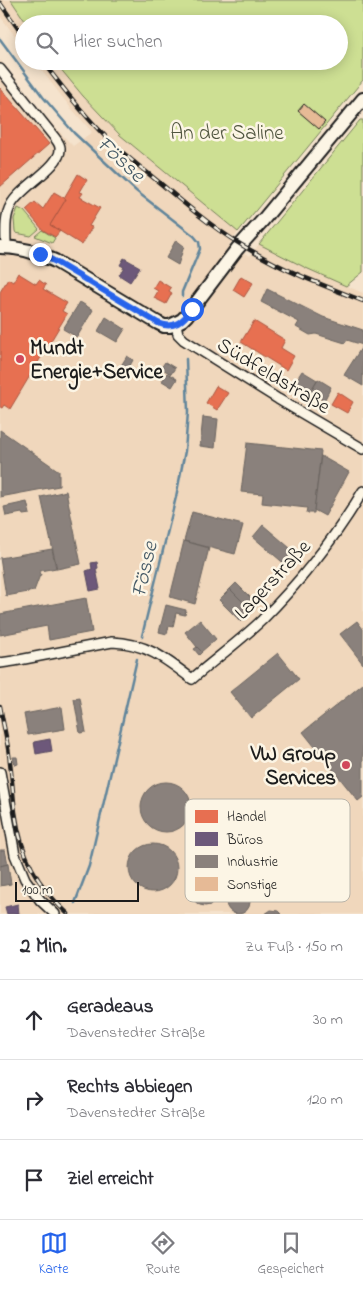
<!DOCTYPE html>
<html lang="de">
<head>
<meta charset="utf-8">
<style>
  :root { --surface:#fff; --page:#f2f2f3; --text:#2b2b33; --muted:#7c7c81; --line:#e1e1e2; --accent:#2563eb }
  body { margin:0; font-family:"Indie Flower",sans-serif; background:var(--page); color:var(--text) }
  .scale { position:absolute; left:15px; bottom:12px; width:124px; box-sizing:border-box; padding-left:5px; border:2px solid #1c1c1c; border-top:0; font-size:14px; line-height:18px; white-space:nowrap; color:#1c1c1c; -webkit-text-stroke:4px #fcf5e5; paint-order:stroke }
  .stop { position:absolute; width:15px; height:15px; margin:-11px; border:4px solid #2563eb; border-radius:50%; background:#fff }
  .stop.end { background:#2563eb; border-color:#fff; box-shadow:0 1px 5px #0008 }
  .list { margin:0; padding:0; list-style:none }
  h2 { display:flex; justify-content:space-between; align-items:center; height:65px; margin:0; padding:0 20px; font-size:21px }
  h2 small { font-size:16px; font-weight:400; color:var(--muted) }
  .list li { display:grid; grid-template-columns:32px 1fr auto; gap:15px; align-items:center; box-sizing:border-box; height:80px; padding:0 20px; border-top:1px solid var(--line) }
  .list b { display:block; font-size:19px; white-space:nowrap }
  .list p { margin:0; font-size:16px; white-space:nowrap; color:var(--muted) }
  .list em { font-size:16px; font-style:normal; color:var(--muted) }
  .icon { flex:none; width:28px; height:28px; fill:none; stroke:currentColor; stroke-width:2; stroke-linecap:round; stroke-linejoin:round }
  .map { position:relative; flex:none; width:363px; height:914px; overflow:hidden }
  .search { position:absolute; background:var(--surface); box-shadow:0 2px 12px #0003; left:15px; right:15px; top:15px; height:55px; display:flex; align-items:center; gap:12px; box-sizing:border-box; padding:0 18px; border-radius:28px; color:var(--muted); font-size:19px }
  .sheet { height:305px; background:var(--surface) }
  nav { display:flex; justify-content:space-around; align-items:center; box-sizing:border-box; height:70px; border-top:1px solid var(--line); background:var(--surface); font-size:14px; color:var(--muted) }
  nav a { display:grid; justify-items:center; gap:2px }
  nav .on { color:var(--accent) }
  .map>svg:first-child { display:block }
  .built { fill:#f0d7bc }
  .green { fill:#cddf93; stroke:#747e58 }
  .shops { fill:#e76f51; stroke:#aa5641 }
  .offices { fill:#6d597a; stroke:#55475e }
  .industry { fill:#8a817c; stroke:#69635f }
  .lines { fill:none; stroke-linecap:round; stroke-linejoin:round }
  .stream { stroke:#61859b; stroke-width:2.5 }
  .building { fill:#e6ba96; stroke:#1c1c1c }
  .street-casing { stroke:#1c1c1c; stroke-width:12 }
  .secondary-casing { stroke:#1c1c1c; stroke-width:16 }
  .street { stroke:#fcf5e5; stroke-width:9 }
  .secondary { stroke:#fcf5e5; stroke-width:12 }
  .rail-casing { stroke:#1c1c1c; stroke-width:4.5 }
  .rail { stroke:#fcf5e5; stroke-width:2.5; stroke-dasharray:8; stroke-linecap:butt }
  .route { stroke:#2563eb; stroke-width:6 }
  .poi-dot { fill:#d1495b; stroke:#fcf5e5; stroke-width:2 }
  .labels { text-anchor:middle; stroke-width:5; stroke-linejoin:round; paint-order:stroke }
  .park-label { font-size:21px; fill:#515640; stroke:#fcf5e5 }
  .poi-label { font-size:21px; font-weight:bold; fill:#1c1c1c; stroke:#fcf5e5; text-anchor:start }
  .street-label { font-size:21px; fill:#1c1c1c; stroke:#fcf5e5 }
  .water-label { font-size:22px; font-style:italic; fill:#445966; stroke:#fcf5e5 }
  .key { fill:#fcf5e5; stroke:#b9b4a9; stroke-width:1 }
  .key-label { font-size:14px; fill:#1c1c1c }
</style>
</head>
<body>
<div class="map">
<svg width="363" height="914" viewBox="0 0 363 914">
  <rect width="100%" height="100%" fill="#f5e3cd"/>
  <filter id="ink" filterUnits="userSpaceOnUse"><feTurbulence type="fractalNoise" baseFrequency=".02" numOctaves="2"/><feDisplacementMap in="SourceGraphic" scale="10" xChannelSelector="R" yChannelSelector="G"/><feConvolveMatrix kernelMatrix="1 2 1 2 8 2 1 2 1" color-interpolation-filters="sRGB"/></filter>
  <g filter="url(#ink)">
    <g class="built">
      <polygon points="0,0 11,0 27,24 24,24 24,48 0,16"/>
      <polygon points="0,60 29,100 73,146 92,132 71,108 34,61 54,61 83,96 120,135 238,232 229,245 250,256 259,244 306,268 363,293 363,914 0,914"/>
    </g>
    <g class="green">
      <polygon points="11,0 363,0 363,80 238,232 120,135 83,96 54,61 339,61 339,24 27,24"/>
      <polygon points="360,120 363,120 363,272 346,286 306,268 259,244"/>
      <polygon points="18,208 24,211 39,229 31,236 16,233 15,231 14,219"/>
      <polygon points="42,230 55,238 52,243 35,236"/>
    </g>
    <g class="shops">
      <polygon points="0,88 49,144 0,187"/>
      <polygon points="78,174 87,180 80,192 83,193 80,197 100,208 89,226 92,227 82,245 50,225 66,199 64,198"/>
      <polygon points="54,192 66,199 50,225 60,231 55,237 43,230 26,210 35,202 43,209"/>
      <polygon points="18,273 36,284 39,280 46,285 43,289 67,303 62,311 67,314 10,409 4,405 2,408 0,407 0,292 8,279 13,282"/>
      <polygon points="241,276 253,283 244,297 233,290"/>
      <polygon points="158,280 171,288 169,291 172,293 166,304 154,298 158,291 153,288"/>
      <polygon points="254,321 285,340 281,348 294,356 286,370 241,342"/>
      <polygon points="216,386 228,393 217,410 206,403"/>
      <polygon points="338,392 353,402 347,413 331,404"/>
    </g>
    <g class="offices">
      <polygon points="124,258 140,267 130,282 119,275 124,267 120,265"/>
      <polygon points="97,562 98,568 96,569 100,589 90,591 86,571 92,569 91,563"/>
      <polygon points="50,739 52,751 36,754 34,742"/>
      <polygon points="18,904 19,914 7,914 5,907"/>
    </g>
    <g class="industry">
      <polygon points="176,240 184,246 178,265 166,258"/>
      <polygon points="267,289 323,317 363,330 363,345 347,340 345,343 316,334 310,335 296,327 299,322 261,302"/>
      <polygon points="80,302 93,310 77,337 63,329"/>
      <polygon points="106,317 125,329 117,342 98,331"/>
      <polygon points="363,345 363,386 344,375"/>
      <polygon points="127,356 133,360 126,373 119,369"/>
      <polygon points="165,362 175,368 171,374 161,368"/>
      <polygon points="302,371 317,380 310,392 295,382"/>
      <polygon points="167,373 177,379 172,387 162,381"/>
      <polygon points="318,379 331,387 324,401 310,392"/>
      <polygon points="203,417 218,419 215,448 200,446"/>
      <polygon points="0,430 59,471 59,486 0,497"/>
      <polygon points="247,443 321,451 314,513 306,513 307,508 262,503 263,494 241,492"/>
      <polygon points="321,456 349,472 325,516 314,510"/>
      <polygon points="66,491 81,564 57,569 41,497"/>
      <polygon points="27,502 30,514 23,515 22,513 6,516 4,507"/>
      <polygon points="192,512 243,525 235,554 184,541"/>
      <polygon points="263,525 297,554 287,566 253,537"/>
      <polygon points="184,541 209,548 195,604 170,597"/>
      <polygon points="52,549 56,568 40,571 41,575 40,575 34,591 6,596 0,558"/>
      <polygon points="236,583 258,605 252,611 230,589"/>
      <polygon points="230,589 252,611 241,622 219,600"/>
      <polygon points="86,598 92,632 49,640 47,626 0,635 0,614"/>
      <polygon points="166,605 186,610 185,615 176,613 173,627 169,626 167,634 159,632"/>
      <polygon points="200,620 216,639 201,652 185,632"/>
      <polygon points="357,621 363,629 363,664 340,634"/>
      <polygon points="197,647 202,652 199,655 194,649"/>
      <polygon points="278,653 299,679 251,718 230,692"/>
      <polygon points="363,684 363,797 358,801 303,732"/>
      <polygon points="80,698 86,732 80,733 74,699"/>
      <polygon points="62,707 65,729 28,735 24,714"/>
      <polygon points="13,757 17,757 18,764 15,765"/>
      <circle cx="166" cy="807" r="25"/>
      <circle cx="153" cy="868" r="24"/>
      <polygon points="0,850 5,850 8,864 0,866"/>
      <polygon points="8,864 11,884 0,886 0,866"/>
      <circle cx="205" cy="893" r="13"/>
      <circle cx="238" cy="902" r="12"/>
      <polygon points="271,910 278,911 281,914 265,914"/>
    </g>
    <g class="lines">
      <g class="stream">
        <polyline points="0,39 43,97 74,133 136,191 194,236 199,242 200,249 182,292 182,296"/>
        <polyline points="142,636 176,497 185,451 188,412 186,359"/>
        <polyline points="75,903 89,866 137,659"/>
      </g>
    </g>
    <polygon class="building" points="304,104 325,122 319,129 298,111"/>
    <g class="lines">
      <g class="street-casing">
        <g id="street">
          <path d="M0,69L55,138C57,141 60,144 60,148C62,166 19,188 11,205C4,217 6,233 6,247"/>
          <polyline points="176,324 178,334 184,340 278,399 363,449"/>
          <path d="M0,663L14,661L112,642C146,643 166,659 192,679C215,659 240,641 262,620C301,581 335,538 363,491"/>
          <polyline points="0,772 15,855 25,879 40,900 55,914"/>
        </g>
      </g>
      <g class="secondary-casing">
        <path id="secondary" d="M0,247C20,247 37,252 55,261L158,323L164,326H170L182,320L187,315L237,249L263,220L363,99"/>
      </g>
      <use href="#street" class="street"/>
      <use href="#secondary" class="secondary"/>
      <g class="rail-casing">
        <g id="rail">
          <polyline points="0,3 24,37"/>
          <path d="M42,61C64,89 85,117 111,142C128,158 148,173 166,188C193,211 221,234 252,251C287,272 325,286 363,301"/>
          <path d="M0,706C3,724 8,743 10,762C12,779 13,795 15,812C21,855 36,885 68,914"/>
        </g>
      </g>
      <use href="#rail" class="rail"/>
    </g>
  </g>
  <g class="lines" filter="url(#ink)">
    <path class="route" d="M40,254L54,261L158,323C174,330 183,321 192,309"/>
  </g>
  <g class="poi-dot">
    <circle cx="20" cy="359" r="5"/>
    <circle cx="346" cy="765" r="5"/>
  </g>
  <g class="labels">
    <g class="park-label">
      <text x="227" y="139">An der Saline</text>
    </g>
    <g class="poi-label">
      <text x="30" y="354">Mundt<tspan x="30" dy="24">Energie+Service</tspan></text>
      <text x="336" y="760" text-anchor="end">VW Group<tspan x="336" dy="24">Services</tspan></text>
    </g>
    <g class="street-label">
      <text transform="translate(274 375) rotate(31)" y="7">Südfeldstraße</text>
      <text transform="translate(272 579) rotate(-47)" y="7">Lagerstraße</text>
    </g>
    <g class="water-label">
      <text transform="translate(122 158) rotate(43)" y="8">Fösse</text>
      <text transform="translate(143 569) rotate(-77)" y="8">Fösse</text>
    </g>
  </g>
  <rect x="185" y="799" width="165" height="103" rx="8" class="key"/>
  <rect x="195" y="810" width="23" height="13" fill="#e76f51"/>
  <rect x="195" y="832" width="23" height="14" fill="#6d597a"/>
  <rect x="195" y="855" width="23" height="13" fill="#8a817c"/>
  <rect x="195" y="877" width="23" height="14" fill="#e6ba96"/>
  <g class="key-label">
    <text x="227" y="821">Handel</text>
    <text x="227" y="844">Büros</text>
    <text x="227" y="866">Industrie</text>
    <text x="227" y="889">Sonstige</text>
  </g>
</svg>
<div class="scale">100 m</div>
<div class="stop" style="left:192px;top:309px"></div>
<div class="stop end" style="left:40px;top:254px"></div>
<div class="search"><svg class="icon" aria-label="search" viewBox="0 0 24 24"><circle cx="10" cy="10" r="6"/><path d="M15 15l6 6"/></svg>Hier suchen</div>
</div>
<section class="sheet">
<h2>2 Min.<small>Zu Fuß · 150 m</small></h2>
<ul class="list">
<li><svg class="icon" aria-label="ahead" viewBox="0 0 24 24"><path d="M12 20V5M6 11l6-6 6 6"/></svg><div><b>Geradeaus</b><p>Davenstedter Straße</p></div><em>30 m</em></li>
<li><svg class="icon" aria-label="right" viewBox="0 0 24 24"><path d="M7 20v-9h11M14 6l5 5-5 5"/></svg><div><b>Rechts abbiegen</b><p>Davenstedter Straße</p></div><em>120 m</em></li>
<li><svg class="icon" aria-label="arrive" viewBox="0 0 24 24"><path d="M6 21V4h12l-3 4 3 4H6"/></svg><div><b>Ziel erreicht</b></div></li>
</ul>
</section>
<nav>
<a class="on"><svg class="icon" aria-label="map" viewBox="0 0 24 24"><path d="M3 6l6-2 6 2 6-2v14l-6 2-6-2-6 2zM9 4v14M15 6v14"/></svg>Karte</a>
<a><svg class="icon" aria-label="directions" viewBox="0 0 24 24"><path d="M12 3l9 9-9 9-9-9zM9 14v-3h6M13 9l2 2-2 2"/></svg>Route</a>
<a><svg class="icon" aria-label="saved" viewBox="0 0 24 24"><path d="M7 4h10v16l-5-4-5 4z"/></svg>Gespeichert</a>
</nav>
</body>
</html>
